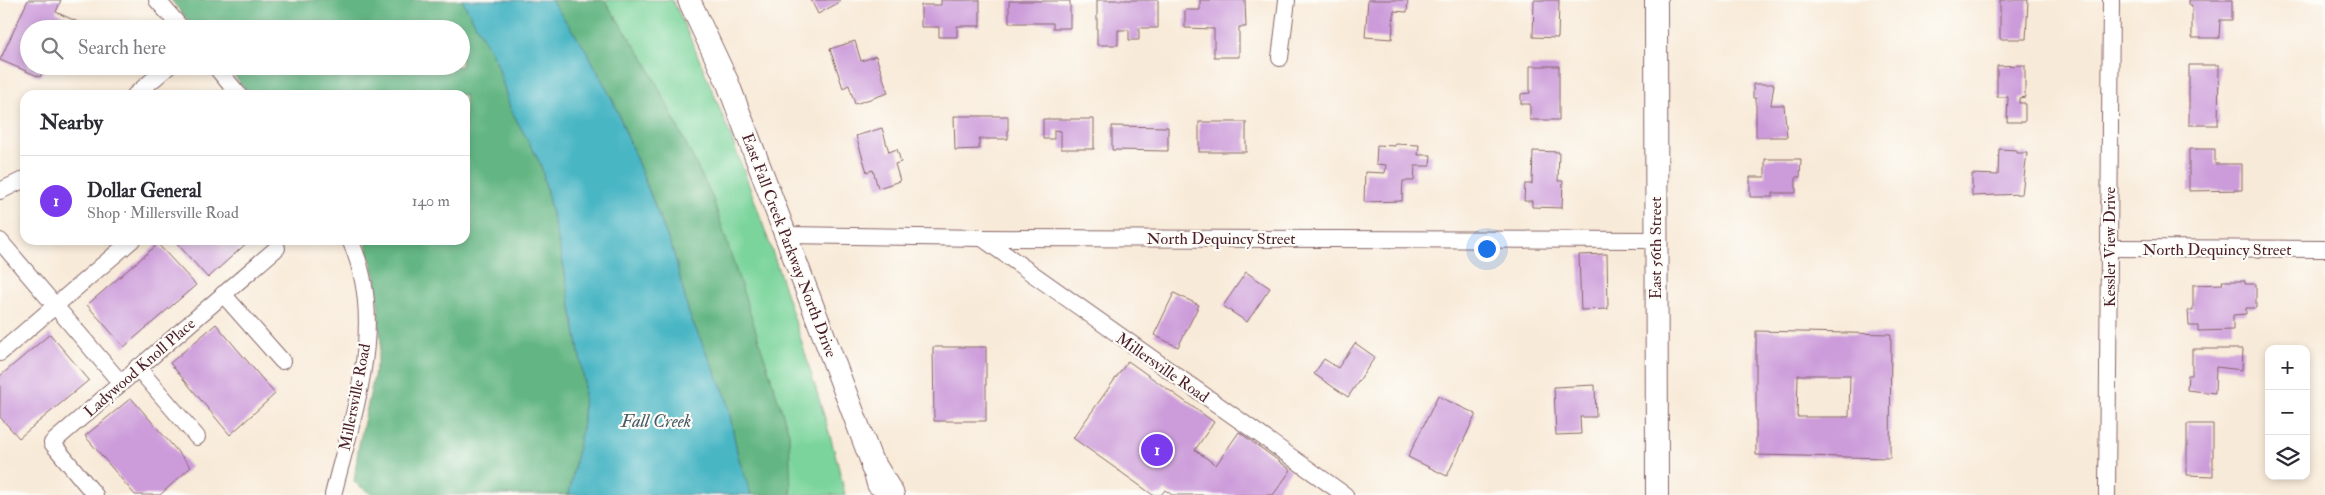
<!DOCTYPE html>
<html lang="en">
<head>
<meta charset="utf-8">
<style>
  :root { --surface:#fff; --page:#f7f7f7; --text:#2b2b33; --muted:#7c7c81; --line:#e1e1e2; --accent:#7c3aed }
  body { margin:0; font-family:"IM FELL Double Pica",serif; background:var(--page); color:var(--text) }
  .controls { position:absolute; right:15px; bottom:15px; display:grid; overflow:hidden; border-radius:10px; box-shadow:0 2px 8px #0003 }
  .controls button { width:45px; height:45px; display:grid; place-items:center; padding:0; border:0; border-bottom:1px solid var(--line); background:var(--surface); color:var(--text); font:25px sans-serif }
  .you { position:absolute; left:1486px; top:248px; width:18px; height:18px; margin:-12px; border:4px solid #fff; border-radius:50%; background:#1a73e8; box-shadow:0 0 0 8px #1a73e833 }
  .badge { display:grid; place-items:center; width:32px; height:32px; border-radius:50%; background:var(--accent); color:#fff; font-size:16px; font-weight:700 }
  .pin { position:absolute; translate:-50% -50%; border:2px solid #fff; box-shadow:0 1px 5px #0006 }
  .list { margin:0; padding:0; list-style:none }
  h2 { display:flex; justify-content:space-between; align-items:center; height:65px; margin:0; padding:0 20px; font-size:21px }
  h2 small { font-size:16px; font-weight:400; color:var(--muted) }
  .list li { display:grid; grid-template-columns:32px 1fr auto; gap:15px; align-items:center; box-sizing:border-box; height:90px; padding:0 20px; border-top:1px solid var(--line) }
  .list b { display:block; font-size:19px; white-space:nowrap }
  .list p { margin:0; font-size:16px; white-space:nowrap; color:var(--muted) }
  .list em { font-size:16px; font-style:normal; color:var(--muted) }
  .icon { flex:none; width:28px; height:28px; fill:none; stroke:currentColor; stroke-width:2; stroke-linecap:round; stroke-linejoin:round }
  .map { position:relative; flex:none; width:2325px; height:495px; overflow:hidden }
  .search { position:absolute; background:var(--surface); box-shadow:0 2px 8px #0003; left:20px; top:20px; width:450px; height:55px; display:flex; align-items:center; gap:12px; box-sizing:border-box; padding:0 18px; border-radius:28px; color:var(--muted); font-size:19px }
  .panel { position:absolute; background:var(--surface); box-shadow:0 2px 8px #0003; left:20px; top:90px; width:450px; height:155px; border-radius:15px }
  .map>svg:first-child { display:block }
  .green { fill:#7ad49b; stroke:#627a63 }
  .forest { fill:#63b683; stroke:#566a57 }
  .water { fill:#49b6c4; stroke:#4a6a78 }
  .building { fill:#cc9bda; fill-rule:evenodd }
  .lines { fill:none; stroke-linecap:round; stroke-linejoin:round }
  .street-casing { stroke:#876668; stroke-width:18 }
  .secondary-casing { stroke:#876668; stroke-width:24 }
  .primary-casing { stroke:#876668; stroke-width:28 }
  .street { stroke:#fff; stroke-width:16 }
  .secondary { stroke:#fff; stroke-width:22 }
  .primary { stroke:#fff; stroke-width:26 }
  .labels { text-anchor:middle; stroke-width:4.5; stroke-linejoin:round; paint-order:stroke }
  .street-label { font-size:16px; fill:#4a1f2b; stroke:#fdfcf7 }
  .water-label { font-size:18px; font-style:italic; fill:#4a5b68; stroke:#fdfcf7 }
</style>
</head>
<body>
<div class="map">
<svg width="2325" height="495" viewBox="0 0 2325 495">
  <rect width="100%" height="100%" fill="#fdfcf7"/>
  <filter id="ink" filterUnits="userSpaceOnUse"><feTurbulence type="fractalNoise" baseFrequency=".02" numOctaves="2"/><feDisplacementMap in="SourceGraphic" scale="10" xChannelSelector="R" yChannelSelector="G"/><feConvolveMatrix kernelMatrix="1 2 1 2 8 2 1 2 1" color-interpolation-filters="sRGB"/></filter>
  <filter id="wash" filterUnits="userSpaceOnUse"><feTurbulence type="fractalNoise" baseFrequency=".0096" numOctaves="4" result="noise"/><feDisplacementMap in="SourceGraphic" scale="20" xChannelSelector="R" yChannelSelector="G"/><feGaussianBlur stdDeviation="1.12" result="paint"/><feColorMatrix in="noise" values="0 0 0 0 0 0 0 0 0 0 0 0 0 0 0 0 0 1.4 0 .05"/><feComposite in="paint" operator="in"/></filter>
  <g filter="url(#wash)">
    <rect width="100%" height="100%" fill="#f8ead8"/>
    <path class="green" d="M604,0H672L677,9C728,120 769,236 805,353C819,400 835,447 845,495H791V489L713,199L646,62Z"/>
    <g class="forest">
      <polygon points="171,0 462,0 497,63 510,108 541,165 564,268 584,380 583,422 569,495 372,495 354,482 358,449 381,344 376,279 365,240 465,240 465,95 250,95 226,66 461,66 461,29 195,29"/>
      <polygon points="551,0 604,0 646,62 713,199 789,433 791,495 751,495 738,456 726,396 689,314 674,254 614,103 588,53"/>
    </g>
    <polygon class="water" points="462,0 551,0 588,53 614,103 674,254 689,314 726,396 738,456 751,495 569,495 583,422 584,380 564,268 541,165 510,108 497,63"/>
    <g id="blocks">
      <g class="building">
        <polygon points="28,0 61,0 56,12 93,29 29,29 29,66 46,66 40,77 0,60"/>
        <polygon points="811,0 839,0 840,2 818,14"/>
        <polygon points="941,0 980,0 980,26 957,26 957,37 939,37 939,27 921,27 921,5 941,5"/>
        <polygon points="1097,0 1158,0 1158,28 1139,28 1139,40 1129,40 1129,30 1118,30 1118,45 1097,45"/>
        <polygon points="1200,0 1245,0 1246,27 1239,27 1239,57 1214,57 1214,29 1185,28 1185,10 1200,10"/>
        <polygon points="1368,0 1408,0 1407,12 1394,11 1392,39 1365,37"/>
        <polygon points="1534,0 1559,0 1558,38 1533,37"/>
        <polygon points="2000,0 2028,0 2026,39 2000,39"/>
        <polygon points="2189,0 2232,0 2232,20 2220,20 2219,38 2192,38 2192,5 2189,5"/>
        <polygon points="1009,1 1070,1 1070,28 1053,28 1053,23 1009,23"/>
        <polygon points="855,41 861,61 876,56 888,93 855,104 849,85 843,88 830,49"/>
        <polygon points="2025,65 2025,97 2019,98 2019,103 2025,103 2025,122 2007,122 2008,97 1997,97 1997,66"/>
        <polygon points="2189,65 2219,65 2218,125 2189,125"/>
        <polygon points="1530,66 1559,66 1559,120 1530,120 1530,104 1521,104 1521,94 1530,93"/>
        <polygon points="1753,84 1774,84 1771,105 1784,105 1787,137 1756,137 1756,98 1753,98"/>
        <polygon points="954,116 1008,116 1008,139 979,139 979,149 955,150"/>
        <polygon points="1043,119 1094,119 1094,149 1061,149 1061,131 1054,130 1054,139 1043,139"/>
        <rect x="1199" y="122" width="47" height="30"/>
        <polygon points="1112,126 1168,127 1168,151 1112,150"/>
        <polygon points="882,128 889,152 897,149 901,162 895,164 900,181 878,188 873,170 867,172 856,136"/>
        <polygon points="1395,144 1419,145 1418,155 1431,155 1430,166 1415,166 1414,181 1403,181 1402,201 1364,202 1365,172 1385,173 1386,165 1376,164 1377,145 1395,146"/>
        <polygon points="1999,149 2017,150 2017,153 2027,153 2022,194 1972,196 1972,174 1998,175"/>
        <polygon points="2189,149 2215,149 2215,164 2242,164 2242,190 2189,191"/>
        <polygon points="1533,151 1559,152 1558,181 1563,181 1562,208 1532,207 1532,201 1524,201 1525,184 1532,184"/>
        <polygon points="1765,159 1801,159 1800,177 1796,177 1796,193 1773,193 1773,197 1750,197 1750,177 1765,177"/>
        <polygon points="174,240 250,240 208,278"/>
        <polygon points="158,244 196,285 124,347 87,305"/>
        <polygon points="1607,254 1608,309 1581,310 1579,255"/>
        <polygon points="1246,272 1270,288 1247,322 1223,306"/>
        <polygon points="2222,281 2245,281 2245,284 2256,284 2256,308 2246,308 2246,314 2233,315 2233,330 2198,331 2198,326 2189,326 2188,310 2193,310 2193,285 2223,284"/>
        <polygon points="1174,293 1199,305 1178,347 1154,335"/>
        <polygon points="216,324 275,394 230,435 170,363"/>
        <path d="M1756,331L1891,334L1890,458L1756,455ZM1798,375H1850L1849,417H1797Z"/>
        <polygon points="50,334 89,380 19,438 0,417 0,376"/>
        <polygon points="1355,343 1375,357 1348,397 1314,374 1324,359 1338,368"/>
        <polygon points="933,347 986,347 986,421 934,421"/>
        <polygon points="2192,349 2243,349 2242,370 2216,367 2215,393 2187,390 2188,375 2192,375"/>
        <polygon points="1128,361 1214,422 1195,450 1216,465 1239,432 1291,470 1273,495 1172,495 1165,490 1161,495 1153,495 1073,438"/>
        <polygon points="1595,385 1596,417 1580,417 1581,434 1556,435 1554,387"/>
        <polygon points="1438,396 1476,414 1447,476 1408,457"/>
        <polygon points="131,398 191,467 160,495 135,495 85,436"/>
        <polygon points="2187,424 2213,424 2213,476 2187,475"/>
      </g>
    </g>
  </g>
  <g filter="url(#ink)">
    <use href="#blocks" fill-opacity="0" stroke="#876668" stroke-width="1"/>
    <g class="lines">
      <g class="street-casing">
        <g id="street">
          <polyline points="157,0 182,29"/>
          <polyline points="1280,58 1287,0"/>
          <polyline points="215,66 239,95"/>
          <polyline points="135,95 169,66"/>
          <polyline points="0,191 25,179"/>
          <polyline points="786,235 982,238 1655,240"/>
          <polyline points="982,238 1345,495"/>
          <polyline points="0,241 120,382"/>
          <polyline points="2108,248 2325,249"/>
          <polyline points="223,294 282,361"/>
          <polyline points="0,353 132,240"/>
          <polyline points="137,367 197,437"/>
          <polyline points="95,495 52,443 277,248"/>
          <path d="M333,495C353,413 388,322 350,240"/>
          <polyline points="2107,495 2111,0"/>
        </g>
      </g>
      <g class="secondary-casing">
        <g id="secondary">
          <polyline points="689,0 727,81 873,465 878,484"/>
          <polyline points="1656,0 1657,495"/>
        </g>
      </g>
      <g class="primary-casing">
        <polyline id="primary" points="874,467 891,495"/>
      </g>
      <use href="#street" class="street"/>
      <use href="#secondary" class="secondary"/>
      <use href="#primary" class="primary"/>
    </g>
  </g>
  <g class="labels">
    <g class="street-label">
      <text x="1221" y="244">North Dequincy Street</text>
      <text transform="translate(790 245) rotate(69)" y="6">East Fall Creek Parkway North Drive</text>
      <text transform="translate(2109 247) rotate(-90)" y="6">Kessler View Drive</text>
      <text transform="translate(1655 248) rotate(-90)" y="6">East 56th Street</text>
      <text x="2217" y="255">North Dequincy Street</text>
      <text transform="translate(139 367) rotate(-41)" y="6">Ladywood Knoll Place</text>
      <text transform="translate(1163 367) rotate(35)" y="6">Millersville Road</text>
      <text transform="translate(354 397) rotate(-79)" y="6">Millersville Road</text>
    </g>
    <g class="water-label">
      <text x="656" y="427">Fall Creek</text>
    </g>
  </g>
</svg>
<div class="controls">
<button>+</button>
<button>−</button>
<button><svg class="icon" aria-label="layers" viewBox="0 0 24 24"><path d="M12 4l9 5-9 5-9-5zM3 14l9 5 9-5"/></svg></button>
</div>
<div class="you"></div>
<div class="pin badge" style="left:1157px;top:450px">1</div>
<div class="search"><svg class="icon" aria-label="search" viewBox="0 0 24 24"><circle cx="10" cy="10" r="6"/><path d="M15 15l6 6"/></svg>Search here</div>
<section class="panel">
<h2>Nearby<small></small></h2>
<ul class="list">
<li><span class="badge">1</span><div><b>Dollar General</b><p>Shop · Millersville Road</p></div><em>140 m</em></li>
</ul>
</section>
</div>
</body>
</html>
